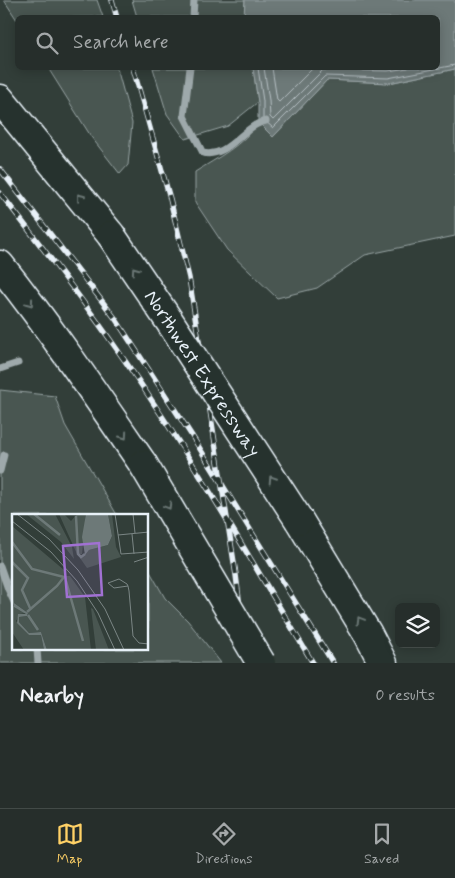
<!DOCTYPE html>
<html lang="en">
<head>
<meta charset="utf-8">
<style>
  :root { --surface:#262e2b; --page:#2e3633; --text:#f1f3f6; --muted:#a4a8a9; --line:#424a47; --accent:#ffd166 }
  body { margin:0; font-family:Mynerve,sans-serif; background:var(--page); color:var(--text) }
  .controls { position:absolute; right:15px; bottom:15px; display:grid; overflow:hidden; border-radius:8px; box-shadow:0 2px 12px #0003 }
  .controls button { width:45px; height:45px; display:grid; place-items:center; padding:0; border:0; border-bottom:1px solid var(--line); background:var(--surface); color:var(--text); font:25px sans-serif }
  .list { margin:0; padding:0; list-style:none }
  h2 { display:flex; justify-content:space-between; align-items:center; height:65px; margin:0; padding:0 20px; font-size:21px }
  h2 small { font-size:16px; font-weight:400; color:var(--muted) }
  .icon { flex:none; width:28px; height:28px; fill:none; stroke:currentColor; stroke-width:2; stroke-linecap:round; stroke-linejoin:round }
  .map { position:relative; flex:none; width:455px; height:663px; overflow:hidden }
  .search { position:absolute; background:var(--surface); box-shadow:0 2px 12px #0003; left:15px; right:15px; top:15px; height:55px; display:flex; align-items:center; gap:12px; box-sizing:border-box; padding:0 18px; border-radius:8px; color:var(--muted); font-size:19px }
  .sheet { height:145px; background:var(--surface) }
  nav { display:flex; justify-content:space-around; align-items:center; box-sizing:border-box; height:70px; border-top:1px solid var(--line); background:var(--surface); font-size:14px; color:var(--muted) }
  nav a { display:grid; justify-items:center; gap:2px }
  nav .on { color:var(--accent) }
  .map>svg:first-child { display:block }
  .green { fill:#495651; stroke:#98a4a4 }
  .water { fill:#6d7978; stroke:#9ea9ab }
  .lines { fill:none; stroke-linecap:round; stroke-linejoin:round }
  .shore { stroke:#b7c1c5; stroke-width:1 }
  .stream { stroke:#9ea9ab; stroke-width:7 }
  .highway-casing { stroke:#e8f1f8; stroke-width:31 }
  .highway { stroke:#26332d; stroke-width:28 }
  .rail-casing { stroke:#e8f1f8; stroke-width:5.5 }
  .rail { stroke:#26332d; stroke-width:4; stroke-dasharray:11; stroke-linecap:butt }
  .highway-bridge-casing { stroke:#e8f1f8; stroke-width:31; stroke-linecap:butt }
  .highway-bridge { stroke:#26332d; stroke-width:28 }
  .oneway { stroke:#6a7674 }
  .labels { text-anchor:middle; stroke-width:4; stroke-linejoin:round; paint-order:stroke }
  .street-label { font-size:20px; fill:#e8f1f8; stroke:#26332d }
  .inset-river { fill:none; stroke:#6d7978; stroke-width:2.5 }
  .inset-road { fill:none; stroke:#7b8685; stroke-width:1 }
  .view { fill:#a171d3; fill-opacity:0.15; stroke:#a171d3; stroke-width:2.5 }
  .inset-edge { fill:none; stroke:#e8f1f8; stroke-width:2.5 }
</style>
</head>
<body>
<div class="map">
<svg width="455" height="663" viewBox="0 0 455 663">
  <rect width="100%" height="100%" fill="#323e39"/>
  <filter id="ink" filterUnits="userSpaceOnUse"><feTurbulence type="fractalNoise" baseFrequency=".02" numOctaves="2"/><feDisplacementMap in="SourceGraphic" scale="10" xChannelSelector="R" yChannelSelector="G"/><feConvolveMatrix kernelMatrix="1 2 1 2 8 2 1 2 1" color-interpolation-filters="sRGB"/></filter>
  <g filter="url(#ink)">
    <g class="green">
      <polygon points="4,0 97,0 103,17 18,18 17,20"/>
      <polygon points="132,0 245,0 244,17 137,17"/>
      <polygon points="48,68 117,68 132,123 128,165 120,174 92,138"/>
      <polygon points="153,68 253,68 258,102 228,126 185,139 167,114"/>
      <path d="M455,69V236L365,255L317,288L277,298L227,250L195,202V172C217,158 244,145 258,122L274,136L327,80L389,83Z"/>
      <polygon points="0,390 55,396 65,425 117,515 14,516 14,649 148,649 148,568 165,598 188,621 221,663 0,663"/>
    </g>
    <polygon class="water" points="245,0 455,0 455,69 389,83 327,80 273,137 258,122 258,102 253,68 438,68 438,18 244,17"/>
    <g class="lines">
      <g class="shore">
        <polyline points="258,68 263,101 263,119 273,128 325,76 388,78 455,65"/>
        <polyline points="264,68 269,100 270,117 273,120 323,70 388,71 408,68"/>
        <polyline points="272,68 277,100 279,102 313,68"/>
      </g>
      <g class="stream">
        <polyline points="193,18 194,0"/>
        <path d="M190,68L184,116L203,153C228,159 243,125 266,121"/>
        <polyline points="0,369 18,363"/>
        <polyline points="0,471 4,455"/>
        <polyline points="0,566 8,589 14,602"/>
        <polyline points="37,649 38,663"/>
      </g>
      <g class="highway-casing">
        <g id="highway">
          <polyline points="0,99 111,235"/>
          <path d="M0,265C51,329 97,397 143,464"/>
          <polyline points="299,520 368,634 383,663"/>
        </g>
      </g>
      <use href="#highway" class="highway"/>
      <g class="rail-casing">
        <g id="rail">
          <polyline points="112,0 117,18"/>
          <polyline points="133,68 170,199 189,278 236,575 247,663"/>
          <polyline points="0,169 115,318 192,436 333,663"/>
          <path d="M0,193C40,244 79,295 116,348C187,449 249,557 313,663"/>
        </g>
      </g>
      <use href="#rail" class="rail"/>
      <g class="highway-bridge-casing">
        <g id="highway-bridge">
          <path id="s1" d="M111,235L170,322L299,520"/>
          <polyline points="143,464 261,663"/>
        </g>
      </g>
      <use href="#highway-bridge" class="highway-bridge"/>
    </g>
    <defs><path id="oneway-chevron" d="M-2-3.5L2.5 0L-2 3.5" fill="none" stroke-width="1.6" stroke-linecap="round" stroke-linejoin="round" transform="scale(1.25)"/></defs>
    <g class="oneway">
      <use href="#oneway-chevron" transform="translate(80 197) rotate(-129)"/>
      <use href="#oneway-chevron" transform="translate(135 270) rotate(-125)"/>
      <use href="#oneway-chevron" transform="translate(30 303) rotate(54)"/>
      <use href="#oneway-chevron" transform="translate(124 436) rotate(55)"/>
      <use href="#oneway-chevron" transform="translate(272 479) rotate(-123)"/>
      <use href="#oneway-chevron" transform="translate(168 506) rotate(59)"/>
      <use href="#oneway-chevron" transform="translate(360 620) rotate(-121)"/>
    </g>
  </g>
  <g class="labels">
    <g class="street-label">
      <text dy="7" stroke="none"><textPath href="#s1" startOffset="166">Northwest Expressway</textPath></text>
    </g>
  </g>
  <g transform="translate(12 514)">
    <rect width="136" height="136" fill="#323e39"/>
    <path d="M14,0H43L60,33L62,45L49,28ZM47,0H52L59,7L65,0H74L70,40H65ZM96,0H100L104,33L109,43L75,54L68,44L77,36L96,31L100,22ZM0,12L52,56L53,62H58L73,83L79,136H35L29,118L17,119L7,108V103L15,102L16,99L2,89L0,81ZM0,91L14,99L8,100L4,107L17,121H29L32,136H12L0,118ZM79,94L81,95L97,136H84Z" fill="#495651"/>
    <path d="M74,0H96L100,22L96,31L77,36L73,41L70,23ZM0,81L2,89L16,99L15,102L7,103V108L17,119L29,118L35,136H32L29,121H17L5,109L6,100H14L2,93Z" fill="#6d7978"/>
    <path class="inset-river" d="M22,0L48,21M64,2L66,40L69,43L73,40M0,28L20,55L52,63L45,72L15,98M0,48L16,64L10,76L18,94M54,67L71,127M16,101L26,116"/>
    <path class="inset-road" d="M5,0L37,25L66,56L93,95L112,136M103,0L109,40L137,38M121,0L123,19M0,7L39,38L65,67L86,99L103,136M120,20L122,40M106,21L137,18M122,48L137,43M116,72L102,74L96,69L107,65L115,70L116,72L117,77L121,122L127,129L137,130"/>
    <path class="view" d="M87,29L90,81L55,83L51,32Z"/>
    <rect width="136" height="136" class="inset-edge"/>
  </g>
</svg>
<div class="controls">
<button><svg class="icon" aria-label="layers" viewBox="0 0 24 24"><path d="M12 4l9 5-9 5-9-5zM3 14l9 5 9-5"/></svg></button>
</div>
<div class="search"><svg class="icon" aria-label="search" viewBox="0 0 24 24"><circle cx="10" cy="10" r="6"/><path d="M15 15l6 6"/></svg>Search here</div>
</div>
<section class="sheet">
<h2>Nearby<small>0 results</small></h2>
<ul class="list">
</ul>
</section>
<nav>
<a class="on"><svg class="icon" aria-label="map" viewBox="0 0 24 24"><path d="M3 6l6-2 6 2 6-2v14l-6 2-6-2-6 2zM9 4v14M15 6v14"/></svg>Map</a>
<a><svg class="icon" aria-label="directions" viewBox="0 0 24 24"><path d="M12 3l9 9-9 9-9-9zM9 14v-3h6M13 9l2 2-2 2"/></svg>Directions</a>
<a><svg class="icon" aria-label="saved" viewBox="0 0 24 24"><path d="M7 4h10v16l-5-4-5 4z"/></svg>Saved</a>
</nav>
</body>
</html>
